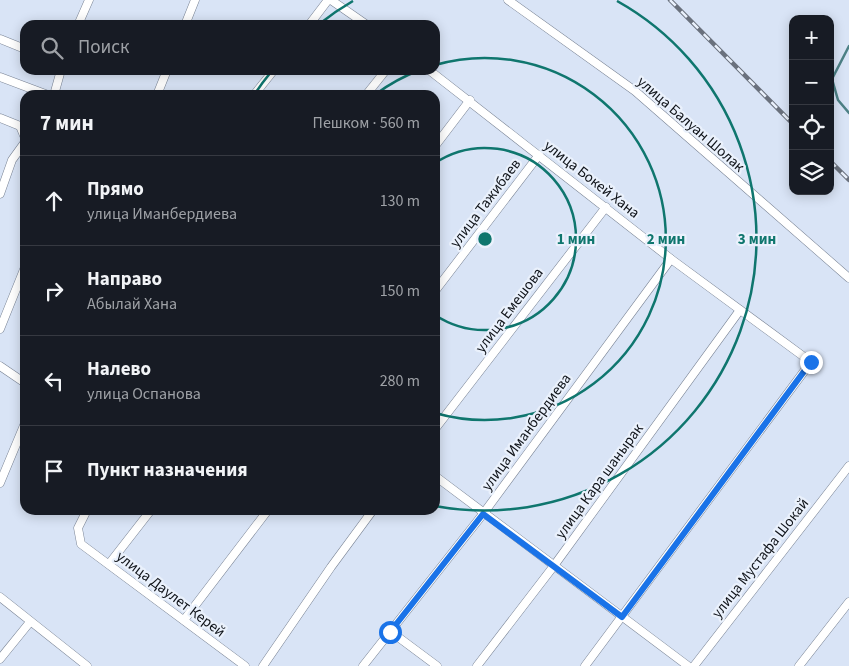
<!DOCTYPE html>
<html lang="ru">
<head>
<meta charset="utf-8">
<style>
  :root { --surface:#171b24; --page:#242831; --text:#f1f3f6; --muted:#9ea1a6; --line:#363941 }
  body { margin:0; font-family:"Source Sans 3",sans-serif; background:var(--page); color:var(--text) }
  .controls { position:absolute; right:15px; top:15px; display:grid; overflow:hidden; border-radius:10px; box-shadow:0 2px 12px #0003 }
  .controls button { width:45px; height:45px; display:grid; place-items:center; padding:0; border:0; border-bottom:1px solid var(--line); background:var(--surface); color:var(--text); font:25px sans-serif }
  .stop { position:absolute; width:15px; height:15px; margin:-11px; border:4px solid #1a73e8; border-radius:50%; background:#fff }
  .stop.end { background:#1a73e8; border-color:#fff; box-shadow:0 1px 5px #0008 }
  .list { margin:0; padding:0; list-style:none }
  h2 { display:flex; justify-content:space-between; align-items:center; height:65px; margin:0; padding:0 20px; font-size:21px }
  h2 small { font-size:16px; font-weight:400; color:var(--muted) }
  .list li { display:grid; grid-template-columns:32px 1fr auto; gap:15px; align-items:center; box-sizing:border-box; height:90px; padding:0 20px; border-top:1px solid var(--line) }
  .list b { display:block; font-size:19px; white-space:nowrap }
  .list p { margin:0; font-size:16px; white-space:nowrap; color:var(--muted) }
  .list em { font-size:16px; font-style:normal; color:var(--muted) }
  .icon { flex:none; width:28px; height:28px; fill:none; stroke:currentColor; stroke-width:2; stroke-linecap:round; stroke-linejoin:round }
  .map { position:relative; flex:none; width:849px; height:666px; overflow:hidden }
  .search { position:absolute; background:var(--surface); box-shadow:0 2px 12px #0003; left:20px; top:20px; width:420px; height:55px; display:flex; align-items:center; gap:12px; box-sizing:border-box; padding:0 18px; border-radius:15px; color:var(--muted); font-size:19px }
  .panel { position:absolute; background:var(--surface); box-shadow:0 2px 12px #0003; left:20px; top:90px; width:420px; height:425px; border-radius:15px }
  .map>svg:first-child { display:block }
  .lines { fill:none; stroke-linecap:round; stroke-linejoin:round }
  .stream { stroke:#4d8186; stroke-width:2.5 }
  .minor-casing { stroke:#798394; stroke-width:9 }
  .minor { stroke:#fff; stroke-width:8 }
  .rail-casing { stroke:#6a717d; stroke-width:4.5 }
  .rail { stroke:#eaf1fc; stroke-width:2.5; stroke-dasharray:8; stroke-linecap:butt }
  .route { stroke:#1a73e8; stroke-width:6 }
  .ring { fill:none; stroke:#0f766e; stroke-width:2.5 }
  .labels { text-anchor:middle; stroke-width:4.5; stroke-linejoin:round; paint-order:stroke }
  .street-label { font-size:15px; fill:#0f1319; stroke:#eaf1fc }
  .centre { fill:#0f766e; stroke:#eaf1fc; stroke-width:2.5 }
  .ring-label { font-size:15px; text-anchor:middle; font-weight:bold; fill:#0f766e; stroke:#eaf1fc; stroke-width:4.5; stroke-linejoin:round; paint-order:stroke }
</style>
</head>
<body>
<div class="map">
<svg width="849" height="666" viewBox="0 0 849 666">
  <rect width="100%" height="100%" fill="#d9e4f6"/>
  <g class="lines">
    <polyline class="stream" points="849,46 832,79 838,100 849,113"/>
    <g class="minor-casing">
      <g id="minor">
        <polyline points="331,0 367,25"/>
        <polyline points="508,0 635,91 849,278"/>
        <polyline points="78,25 89,0"/>
        <polyline points="185,25 195,0"/>
        <polyline points="309,25 328,0"/>
        <polyline points="0,39 25,49"/>
        <polyline points="429,70 671,259 811,362 585,666"/>
        <polyline points="0,77 48,95"/>
        <polyline points="54,95 61,70"/>
        <polyline points="157,95 167,70"/>
        <polyline points="254,95 274,70"/>
        <polyline points="366,95 386,70"/>
        <polyline points="0,118 20,126 25,138"/>
        <polyline points="435,146 470,100"/>
        <polyline points="0,194 12,160 25,142"/>
        <polyline points="435,291 539,155"/>
        <polyline points="0,329 25,267"/>
        <polyline points="0,366 25,383"/>
        <polyline points="435,429 606,207"/>
        <polyline points="435,476 688,666"/>
        <polyline points="0,483 25,423"/>
        <polyline points="87,510 78,528 81,544 245,666"/>
        <polyline points="109,564 151,510"/>
        <polyline points="0,597 87,666"/>
        <polyline points="184,620 268,510"/>
        <polyline points="390,631 437,666"/>
        <polyline points="0,659 30,622"/>
        <polyline points="263,666 331,567 373,510"/>
        <polyline points="363,666 483,514 671,259"/>
        <polyline points="477,666 553,567 740,310"/>
        <polyline points="694,666 849,466"/>
        <polyline points="799,666 849,602"/>
      </g>
    </g>
    <use href="#minor" class="minor"/>
    <g class="rail-casing">
      <g id="rail">
        <polyline points="670,0 793,124"/>
        <polyline points="830,161 849,180"/>
      </g>
    </g>
    <use href="#rail" class="rail"/>
  </g>
  <g class="lines">
    <polyline class="route" points="390,632 483,514 622,617 811,362"/>
  </g>
  <g class="ring">
    <path d="M435 163A91 91 0 1 1 435 315"/>
    <path d="M376 94A181 181 0 0 1 420 70M435 65A181 181 0 1 1 435 413"/>
    <path d="M254 95A272 272 0 0 1 271 72M318 25A272 272 0 0 1 353 1M617 1A272 272 0 0 1 435 506"/>
  </g>
  <g class="labels">
    <g class="street-label">
      <text transform="translate(691 124) rotate(41)" y="5">улица Балуан Шолак</text>
      <text transform="translate(592 179) rotate(38)" y="5">улица Бокей Хана</text>
      <text transform="translate(485 203) rotate(-53)" y="5">улица Тажибаев</text>
      <text transform="translate(509 310) rotate(-53)" y="5">улица Емешова</text>
      <text transform="translate(526 432) rotate(-54)" y="5">улица Иманбердиева</text>
      <text transform="translate(599 481) rotate(-54)" y="5">улица Кара шанырак</text>
      <text transform="translate(760 558) rotate(-52)" y="5">улица Мустафа Шокай</text>
      <text transform="translate(171 594) rotate(37)" y="5">улица Даулет Керей</text>
    </g>
  </g>
  <circle cx="485" cy="239" r="8" class="centre"/>
  <g class="ring-label">
    <text x="576" y="244">1 мин</text>
    <text x="666" y="244">2 мин</text>
    <text x="757" y="244">3 мин</text>
  </g>
</svg>
<div class="controls">
<button>+</button>
<button>−</button>
<button><svg class="icon" aria-label="locate" viewBox="0 0 24 24"><circle cx="12" cy="12" r="6"/><path d="M12 2v4M12 18v4M2 12h4M18 12h4"/></svg></button>
<button><svg class="icon" aria-label="layers" viewBox="0 0 24 24"><path d="M12 4l9 5-9 5-9-5zM3 14l9 5 9-5"/></svg></button>
</div>
<div class="stop" style="left:390px;top:632px"></div>
<div class="stop end" style="left:811px;top:362px"></div>
<div class="search"><svg class="icon" aria-label="search" viewBox="0 0 24 24"><circle cx="10" cy="10" r="6"/><path d="M15 15l6 6"/></svg>Поиск</div>
<section class="panel">
<h2>7 мин<small>Пешком · 560 m</small></h2>
<ul class="list">
<li><svg class="icon" aria-label="ahead" viewBox="0 0 24 24"><path d="M12 20V5M6 11l6-6 6 6"/></svg><div><b>Прямо</b><p>улица Иманбердиева</p></div><em>130 m</em></li>
<li><svg class="icon" aria-label="right" viewBox="0 0 24 24"><path d="M7 20v-9h11M14 6l5 5-5 5"/></svg><div><b>Направо</b><p>Абылай Хана</p></div><em>150 m</em></li>
<li><svg class="icon" aria-label="left" viewBox="0 0 24 24"><path d="M17 20v-9H6M10 6l-5 5 5 5"/></svg><div><b>Налево</b><p>улица Оспанова</p></div><em>280 m</em></li>
<li><svg class="icon" aria-label="arrive" viewBox="0 0 24 24"><path d="M6 21V4h12l-3 4 3 4H6"/></svg><div><b>Пункт назначения</b></div></li>
</ul>
</section>
</div>
</body>
</html>
